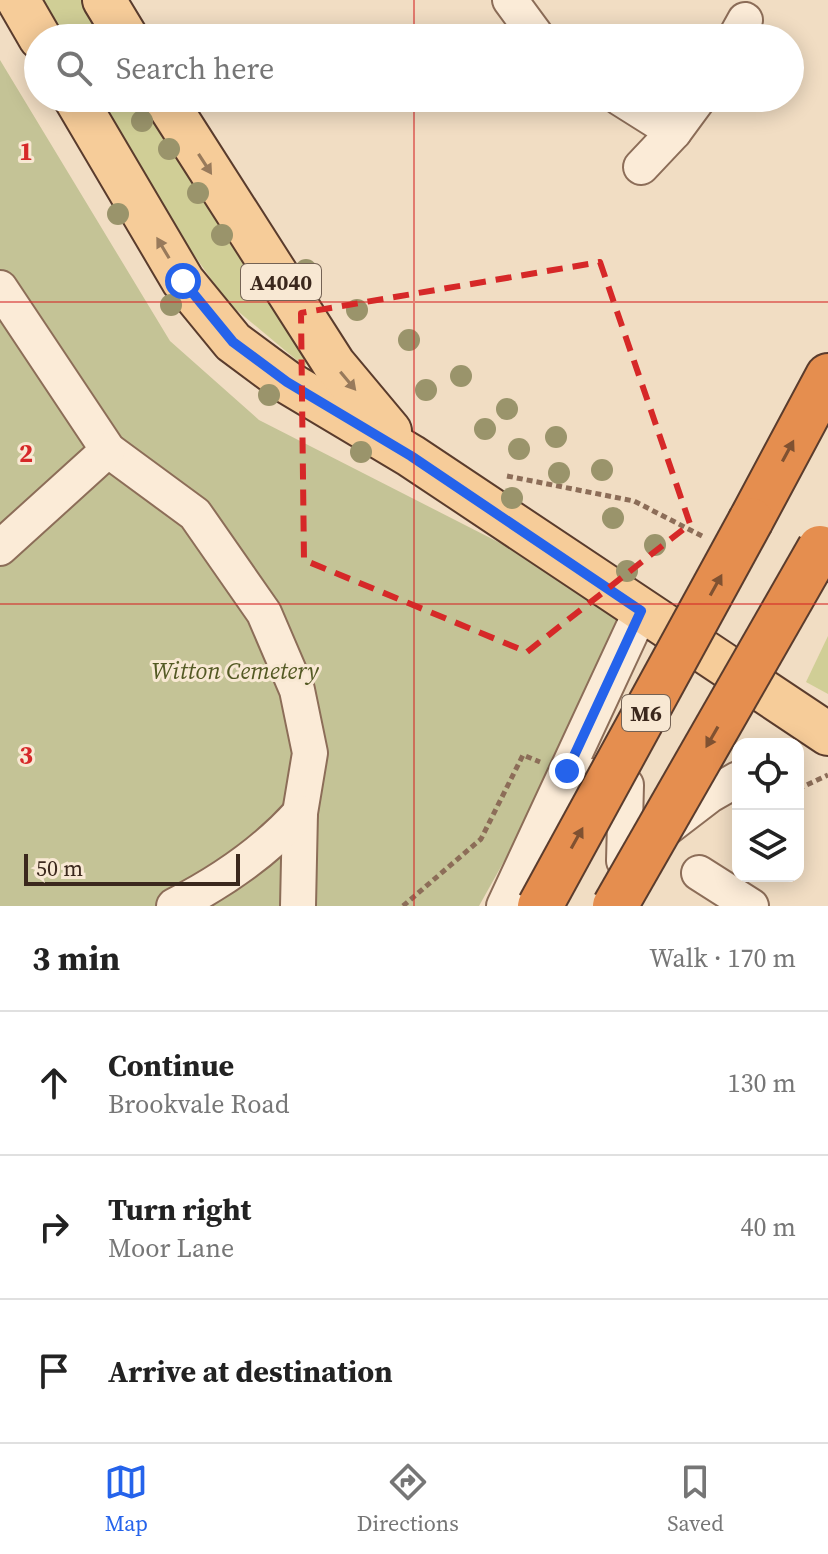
<!DOCTYPE html>
<html lang="en">
<head>
<meta charset="utf-8">
<style>
  :root { --surface:#fff; --page:#f2f2f2; --text:#222; --muted:#767676; --line:#e0e0e0; --accent:#2563eb }
  body { margin:0; font-family:"Source Serif 4",serif; background:var(--page); color:var(--text) }
  .controls { position:absolute; right:24px; bottom:24px; display:grid; overflow:hidden; border-radius:16px; box-shadow:0 4px 20px #0003 }
  .controls button { width:72px; height:72px; display:grid; place-items:center; padding:0; border:0; border-bottom:2px solid var(--line); background:var(--surface); color:var(--text); font:40px sans-serif }
  .scale { position:absolute; left:24px; bottom:20px; width:216px; box-sizing:border-box; padding-left:8px; border:4px solid #3b281d; border-top:0; font-size:22px; line-height:28px; white-space:nowrap; color:#3b281d; -webkit-text-stroke:6px #f8e8d3; paint-order:stroke }
  .stop { position:absolute; width:24px; height:24px; margin:-18px; border:6px solid #2563eb; border-radius:50%; background:#fff }
  .stop.end { background:#2563eb; border-color:#fff; box-shadow:0 2px 8px #0008 }
  .list { margin:0; padding:0; list-style:none }
  h2 { display:flex; justify-content:space-between; align-items:center; height:104px; margin:0; padding:0 32px; font-size:34px }
  h2 small { font-size:26px; font-weight:400; color:var(--muted) }
  .list li { display:grid; grid-template-columns:52px 1fr auto; gap:24px; align-items:center; box-sizing:border-box; height:144px; padding:0 32px; border-top:2px solid var(--line) }
  .list b { display:block; font-size:30px; white-space:nowrap }
  .list p { margin:0; font-size:26px; white-space:nowrap; color:var(--muted) }
  .list em { font-size:26px; font-style:normal; color:var(--muted) }
  .icon { flex:none; width:44px; height:44px; fill:none; stroke:currentColor; stroke-width:2; stroke-linecap:round; stroke-linejoin:round }
  .map { position:relative; flex:none; width:828px; height:906px; overflow:hidden }
  .search { position:absolute; background:var(--surface); box-shadow:0 4px 20px #0003; left:24px; right:24px; top:24px; height:88px; display:flex; align-items:center; gap:20px; box-sizing:border-box; padding:0 28px; border-radius:44px; color:var(--muted); font-size:30px }
  .sheet { height:536px; background:var(--surface) }
  nav { display:flex; justify-content:space-around; align-items:center; box-sizing:border-box; height:112px; border-top:2px solid var(--line); background:var(--surface); font-size:22px; color:var(--muted) }
  nav a { display:grid; justify-items:center; gap:4px }
  nav .on { color:var(--accent) }
  .map>svg:first-child { display:block }
  .green { fill:#d0ce96 }
  .cemetery { fill:#c4c396 }
  .lines { fill:none; stroke-linecap:round; stroke-linejoin:round }
  .minor-casing { stroke:#8c6d58; stroke-width:38 }
  .major-casing { stroke:#5a3c2d; stroke-width:46 }
  .highway-casing { stroke:#5a3c2d; stroke-width:48 }
  .path { stroke:#8c6d58; stroke-width:5; stroke-dasharray:6 4; stroke-linecap:butt }
  .minor { stroke:#fbebd7; stroke-width:34 }
  .major { stroke:#f6cc99; stroke-width:42 }
  .highway { stroke:#e58e4f; stroke-width:44 }
  .highway-bridge-casing { stroke:#5a3c2d; stroke-width:48; stroke-linecap:butt }
  .highway-bridge { stroke:#e58e4f; stroke-width:44 }
  .tree { fill:#9a946b }
  .oneway { fill:#987a5b }
  .oneway2 { fill:#7f5131 }
  .route { stroke:#2563eb; stroke-width:10 }
  .marked { fill:none; stroke:#d62828; stroke-width:6; stroke-dasharray:16 10; stroke-linejoin:round }
  .grid { fill:none; stroke:#d62828; stroke-width:2; stroke-opacity:0.55 }
  .labels { text-anchor:middle; stroke-width:6; stroke-linejoin:round; paint-order:stroke }
  .shield { fill:#f8e8d3; stroke:#746254; stroke-width:2 }
  .shield-label { font-size:22px; font-weight:bold; fill:#3b281d }
  .park-label { font-size:24px; font-style:italic; fill:#535923; stroke:#f8e8d3 }
  .grid-label { font-size:26px; text-anchor:middle; font-weight:bold; fill:#d62828; stroke:#f8e8d3; stroke-width:6; stroke-linejoin:round; paint-order:stroke }
</style>
</head>
<body>
<div class="map">
<svg width="828" height="906" viewBox="0 0 828 906">
  <rect width="100%" height="100%" fill="#f1ddc3"/>
  <g class="green">
    <polygon points="42,0 89,0 112,38 64,38"/>
    <polygon points="99,98 148,98 308,361 305,367 228,303 180,235"/>
    <polygon points="828,636 828,694 806,682"/>
  </g>
  <polygon class="cemetery" points="0,60 170,341 259,420 510,548 631,615 537,802 479,906 0,906"/>
  <g class="lines">
    <g class="minor-casing">
      <g id="minor">
        <polyline points="510,0 538,38"/>
        <polyline points="735,38 745,20"/>
        <polyline points="620,98 674,132"/>
        <polyline points="641,167 674,132 699,98"/>
        <polyline points="0,288 108,450 195,514 264,613 297,690 310,753 300,813 298,906"/>
        <polyline points="0,548 108,450"/>
        <polyline points="591,776 626,785 624,861"/>
        <polyline points="663,831 710,795 738,779"/>
        <polyline points="699,873 751,906"/>
        <path d="M174,906C221,882 265,852 300,813"/>
        <polyline points="504,906 641,611"/>
      </g>
    </g>
    <g class="major-casing">
      <g id="major">
        <polyline points="18,0 40,38"/>
        <polyline points="104,0 127,38"/>
        <polyline points="75,98 183,281 233,342 287,382 411,456 828,734"/>
        <polyline points="164,98 334,364 390,431"/>
      </g>
    </g>
    <g class="highway-casing">
      <polyline id="highway" points="751,520 828,376"/>
    </g>
    <g class="path">
      <polyline points="507,476 634,501 702,536"/>
      <polyline points="798,789 828,775"/>
      <polyline points="403,906 481,839 523,755 540,762"/>
    </g>
    <use href="#minor" class="minor"/>
    <use href="#major" class="major"/>
    <use href="#highway" class="highway"/>
    <g class="highway-bridge-casing">
      <g id="highway-bridge">
        <polyline points="540,906 751,520"/>
        <polyline points="615,906 820,548"/>
      </g>
    </g>
    <use href="#highway-bridge" class="highway-bridge"/>
  </g>
  <g class="tree">
    <circle cx="142" cy="121" r="11"/>
    <circle cx="169" cy="149" r="11"/>
    <circle cx="198" cy="193" r="11"/>
    <circle cx="118" cy="214" r="11"/>
    <circle cx="222" cy="235" r="11"/>
    <circle cx="306" cy="270" r="11"/>
    <circle cx="171" cy="305" r="11"/>
    <circle cx="357" cy="310" r="11"/>
    <circle cx="409" cy="340" r="11"/>
    <circle cx="461" cy="376" r="11"/>
    <circle cx="426" cy="390" r="11"/>
    <circle cx="269" cy="395" r="11"/>
    <circle cx="507" cy="409" r="11"/>
    <circle cx="485" cy="429" r="11"/>
    <circle cx="556" cy="437" r="11"/>
    <circle cx="519" cy="449" r="11"/>
    <circle cx="361" cy="452" r="11"/>
    <circle cx="602" cy="470" r="11"/>
    <circle cx="559" cy="473" r="11"/>
    <circle cx="512" cy="498" r="11"/>
    <circle cx="613" cy="518" r="11"/>
    <circle cx="655" cy="545" r="11"/>
    <circle cx="627" cy="571" r="11"/>
  </g>
  <defs><path id="oneway-solid" d="M-6-.8H1V-3.2L6.5 0L1 3.2V.8H-6Z" transform="scale(2)"/></defs>
  <g class="oneway">
    <use href="#oneway-solid" transform="translate(205 164) rotate(57)"/>
    <use href="#oneway-solid" transform="translate(163 248) rotate(-121)"/>
    <use href="#oneway-solid" transform="translate(348 381) rotate(50)"/>
  </g>
  <g class="oneway2">
    <use href="#oneway-solid" transform="translate(788 451) rotate(-62)"/>
    <use href="#oneway-solid" transform="translate(716 585) rotate(-61)"/>
    <use href="#oneway-solid" transform="translate(712 737) rotate(120)"/>
    <use href="#oneway-solid" transform="translate(577 838) rotate(-61)"/>
  </g>
  <g class="lines">
    <polyline class="route" points="183,281 233,342 287,382 411,456 641,611 567,771"/>
  </g>
  <path class="marked" d="M600,262L690,524L527,652L304,560L301,313Z"/>
  <path class="grid" d="M414,0V38M414,98V906M0,302H828M0,604H828"/>
  <g class="labels">
    <g class="shield">
      <rect x="241" y="264" width="80" height="36" rx="6"/>
      <rect x="622" y="695" width="48" height="36" rx="6"/>
    </g>
    <g class="shield-label">
      <text x="281" y="290">A4040</text>
      <text x="646" y="721">M6</text>
    </g>
    <g class="park-label">
      <text x="235" y="679">Witton Cemetery</text>
    </g>
  </g>
  <g class="grid-label">
    <text x="26" y="160">1</text>
    <text x="26" y="462">2</text>
    <text x="26" y="764">3</text>
  </g>
</svg>
<div class="controls">
<button><svg class="icon" aria-label="locate" viewBox="0 0 24 24"><circle cx="12" cy="12" r="6"/><path d="M12 2v4M12 18v4M2 12h4M18 12h4"/></svg></button>
<button><svg class="icon" aria-label="layers" viewBox="0 0 24 24"><path d="M12 4l9 5-9 5-9-5zM3 14l9 5 9-5"/></svg></button>
</div>
<div class="scale">50 m</div>
<div class="stop" style="left:183px;top:281px"></div>
<div class="stop end" style="left:567px;top:771px"></div>
<div class="search"><svg class="icon" aria-label="search" viewBox="0 0 24 24"><circle cx="10" cy="10" r="6"/><path d="M15 15l6 6"/></svg>Search here</div>
</div>
<section class="sheet">
<h2>3 min<small>Walk · 170 m</small></h2>
<ul class="list">
<li><svg class="icon" aria-label="ahead" viewBox="0 0 24 24"><path d="M12 20V5M6 11l6-6 6 6"/></svg><div><b>Continue</b><p>Brookvale Road</p></div><em>130 m</em></li>
<li><svg class="icon" aria-label="right" viewBox="0 0 24 24"><path d="M7 20v-9h11M14 6l5 5-5 5"/></svg><div><b>Turn right</b><p>Moor Lane</p></div><em>40 m</em></li>
<li><svg class="icon" aria-label="arrive" viewBox="0 0 24 24"><path d="M6 21V4h12l-3 4 3 4H6"/></svg><div><b>Arrive at destination</b></div></li>
</ul>
</section>
<nav>
<a class="on"><svg class="icon" aria-label="map" viewBox="0 0 24 24"><path d="M3 6l6-2 6 2 6-2v14l-6 2-6-2-6 2zM9 4v14M15 6v14"/></svg>Map</a>
<a><svg class="icon" aria-label="directions" viewBox="0 0 24 24"><path d="M12 3l9 9-9 9-9-9zM9 14v-3h6M13 9l2 2-2 2"/></svg>Directions</a>
<a><svg class="icon" aria-label="saved" viewBox="0 0 24 24"><path d="M7 4h10v16l-5-4-5 4z"/></svg>Saved</a>
</nav>
</body>
</html>
